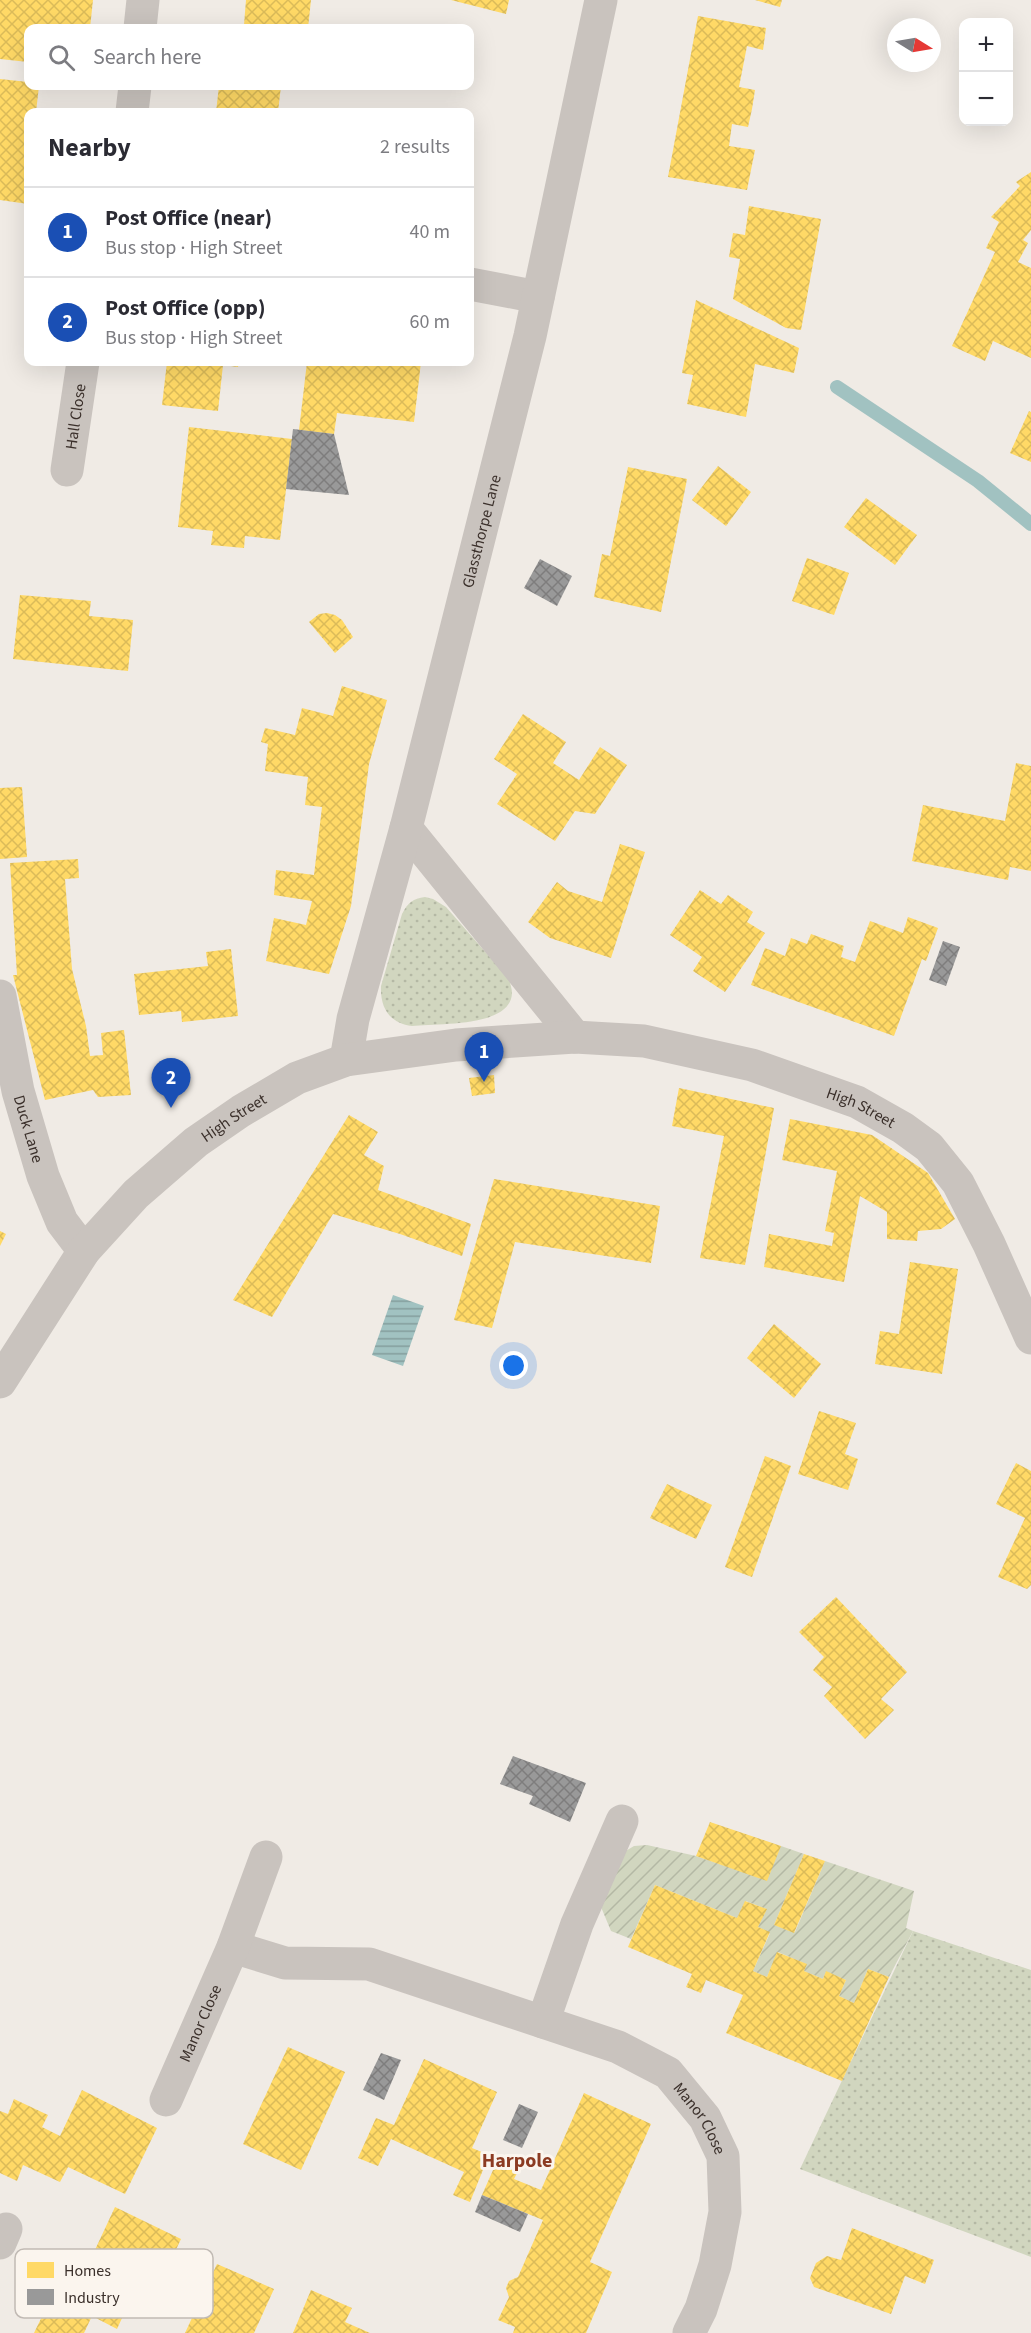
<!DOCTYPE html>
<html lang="en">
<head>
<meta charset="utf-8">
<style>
  :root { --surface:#fff; --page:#f7f7f7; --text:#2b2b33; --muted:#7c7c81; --line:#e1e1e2; --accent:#111827 }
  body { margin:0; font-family:"Source Sans 3",sans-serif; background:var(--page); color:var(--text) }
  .controls { position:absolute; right:18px; top:18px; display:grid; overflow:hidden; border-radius:12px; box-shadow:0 6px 24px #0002 }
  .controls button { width:54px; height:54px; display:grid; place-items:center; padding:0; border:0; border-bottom:2px solid var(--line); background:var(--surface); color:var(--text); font:30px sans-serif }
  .compass { position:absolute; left:887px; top:18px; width:54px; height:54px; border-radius:50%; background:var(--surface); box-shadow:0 6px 24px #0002; rotate:101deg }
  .you { position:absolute; left:514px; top:1366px; width:21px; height:21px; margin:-15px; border:4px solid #fff; border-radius:50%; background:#1a73e8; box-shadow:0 0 0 9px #1a73e833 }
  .badge { display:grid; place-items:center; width:39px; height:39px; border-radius:50%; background:var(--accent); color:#fff; font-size:20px; font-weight:700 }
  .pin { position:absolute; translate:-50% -50px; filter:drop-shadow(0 2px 3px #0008) }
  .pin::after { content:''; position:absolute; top:32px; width:21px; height:18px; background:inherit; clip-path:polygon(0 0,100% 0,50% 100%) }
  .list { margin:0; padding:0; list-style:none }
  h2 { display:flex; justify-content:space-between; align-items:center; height:78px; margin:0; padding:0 24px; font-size:26px }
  h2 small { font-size:20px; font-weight:400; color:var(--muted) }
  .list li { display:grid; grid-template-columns:39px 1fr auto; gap:18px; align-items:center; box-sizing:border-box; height:90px; padding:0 24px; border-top:2px solid var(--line) }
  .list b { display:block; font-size:22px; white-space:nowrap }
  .list p { margin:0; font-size:20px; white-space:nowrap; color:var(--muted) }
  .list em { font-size:20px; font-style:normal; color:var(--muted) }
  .icon { flex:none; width:33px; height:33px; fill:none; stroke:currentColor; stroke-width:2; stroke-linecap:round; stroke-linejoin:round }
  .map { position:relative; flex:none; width:1031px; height:2333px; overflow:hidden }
  .search { position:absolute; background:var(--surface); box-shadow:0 6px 24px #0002; left:24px; top:24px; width:450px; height:66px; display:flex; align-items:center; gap:15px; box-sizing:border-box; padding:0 21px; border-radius:12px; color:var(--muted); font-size:22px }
  .panel { position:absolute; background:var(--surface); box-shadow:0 6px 24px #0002; left:24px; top:108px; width:450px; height:258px; border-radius:12px }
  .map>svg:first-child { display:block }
  .grass { fill:url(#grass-dots) }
  .garden { fill:url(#garden-furrows) }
  .water { fill:url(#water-rules) }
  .homes { fill:url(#homes-cross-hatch) }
  .industry { fill:url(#industry-cross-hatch) }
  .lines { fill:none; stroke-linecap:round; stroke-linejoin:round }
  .stream { stroke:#a1c2c1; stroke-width:14 }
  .minor { stroke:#c9c3be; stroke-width:33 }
  .labels { text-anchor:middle; stroke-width:6; stroke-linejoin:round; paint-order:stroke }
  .street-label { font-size:16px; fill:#3b302b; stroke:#fbf5ee }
  .quarter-label { font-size:20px; font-weight:bold; fill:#8c3b22; stroke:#fbf5ee }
  .key { fill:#fbf5ee; stroke:#c1bab4; stroke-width:1.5 }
  .key-label { font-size:16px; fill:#3b302b }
</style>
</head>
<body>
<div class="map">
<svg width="1031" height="2333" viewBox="0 0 1031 2333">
  <defs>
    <pattern id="grass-dots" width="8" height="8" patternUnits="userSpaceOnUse" patternTransform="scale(1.5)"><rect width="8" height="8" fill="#d1d6bf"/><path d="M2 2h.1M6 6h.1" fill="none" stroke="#b4b8a4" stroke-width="1.8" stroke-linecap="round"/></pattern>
    <pattern id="garden-furrows" width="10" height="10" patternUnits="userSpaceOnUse" patternTransform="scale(1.5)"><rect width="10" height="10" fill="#d1d6bf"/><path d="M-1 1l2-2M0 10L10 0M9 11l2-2" fill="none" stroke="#b4b8a4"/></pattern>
    <pattern id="water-rules" width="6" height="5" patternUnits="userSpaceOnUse" patternTransform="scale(1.5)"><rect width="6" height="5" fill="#a1c2c1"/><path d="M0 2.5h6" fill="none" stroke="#849e9d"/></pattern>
    <pattern id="homes-cross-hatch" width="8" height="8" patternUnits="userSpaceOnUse" patternTransform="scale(1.5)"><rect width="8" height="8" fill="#ffd966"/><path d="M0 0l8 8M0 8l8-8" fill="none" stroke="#dbbb59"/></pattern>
    <pattern id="industry-cross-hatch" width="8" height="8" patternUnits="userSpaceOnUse" patternTransform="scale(1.5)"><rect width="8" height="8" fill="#999"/><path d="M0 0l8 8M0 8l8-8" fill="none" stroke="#7e7d7d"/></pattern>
  </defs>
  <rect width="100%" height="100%" fill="#f0ebe5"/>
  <g class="grass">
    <path d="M425,897L433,899L446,907L509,979C510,983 512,989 512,993C511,1028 437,1023 412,1026C390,1023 380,1009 381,986L402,914C408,902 413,899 425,897Z"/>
    <polygon points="913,1931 1031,1970 1031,2257 800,2169"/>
  </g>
  <polygon class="garden" points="647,1845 696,1856 734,1869 781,1846 804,1854 774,1925 795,1932 825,1861 914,1891 906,1928 913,1931 889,1977 868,1969 854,2003 839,1996 846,1980 826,1972 823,1979 804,1971 806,1964 778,1952 767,1977 753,1971 770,1933 758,1927 766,1909 746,1901 737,1918 655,1885 631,1939 611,1931 601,1907 624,1852 634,1846"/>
  <polygon class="water" points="393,1295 424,1306 403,1366 372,1355"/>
  <g class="homes">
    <polygon points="0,0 93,0 90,28 28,28 28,62 0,59"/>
    <polygon points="246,0 311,0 308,28 244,25"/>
    <polygon points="451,0 509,0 506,14"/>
    <polygon points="755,0 782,0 780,7"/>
    <polygon points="698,16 766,28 763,50 747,46 739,87 755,90 752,109 748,127 732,124 729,146 755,150 747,190 668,177"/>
    <polygon points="0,79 28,82 28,86 39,86 36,112 28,112 28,204 0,200"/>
    <polygon points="219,86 281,86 278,112 216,112"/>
    <polygon points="1031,172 1031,230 1023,240 1028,243 1018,262 1031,268 1031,358 993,341 985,361 952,346 995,252 986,248 999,222 991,217 1020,186 1016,182"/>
    <polygon points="749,206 821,219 801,330 786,328 733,299 740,259 729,257 733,233 745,235"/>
    <polygon points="696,300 799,348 794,373 755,364 746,417 687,404 693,375 682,373"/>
    <polygon points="167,362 239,362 238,367 223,365 218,411 162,405"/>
    <polygon points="307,362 421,362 414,422 337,413 334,434 299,430"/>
    <polygon points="1029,411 1031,412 1031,462 1010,453"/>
    <polygon points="189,427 292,439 280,540 245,536 244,548 211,545 213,531 178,527"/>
    <polygon points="718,466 751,492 726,526 692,500"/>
    <polygon points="628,467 687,479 661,612 594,597 602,554 610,556"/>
    <polygon points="866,498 917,535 895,565 844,527"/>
    <polygon points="807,558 849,573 834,615 792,601"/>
    <polygon points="20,595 91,601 89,616 133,620 128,671 13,659"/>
    <polygon points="327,613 335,615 342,620 353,637 335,653 309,622 319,614"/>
    <polygon points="342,686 387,700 369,764 351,906 329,974 266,961 274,918 306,925 312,901 274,895 276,870 314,875 322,807 305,805 308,777 265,771 268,744 261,742 265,728 295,735 302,708 333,716"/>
    <polygon points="523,714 566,742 553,763 579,780 600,747 627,765 595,814 575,811 555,841 497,804 517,774 494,759"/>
    <polygon points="1016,763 1031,766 1031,871 1010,867 1008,880 912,861 923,805 1005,821"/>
    <polygon points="22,787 27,857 0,859 0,788"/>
    <polygon points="620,844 645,852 611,958 550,938 528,922 557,882 568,891 602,902"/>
    <polygon points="78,859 79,878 65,879 72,969 86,1026 90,1056 103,1055 101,1033 124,1030 131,1095 98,1097 93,1090 45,1100 13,975 17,975 10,863"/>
    <polygon points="700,890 721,904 728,895 753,912 747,922 765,933 725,992 693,971 702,957 670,935"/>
    <polygon points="908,917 938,928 926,961 922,959 894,1036 751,985 765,948 785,956 791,938 807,944 811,934 844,946 841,957 855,962 870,921 903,933"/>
    <polygon points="231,949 238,1016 182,1022 181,1011 139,1015 134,974 208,966 206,952"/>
    <polygon points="494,1075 495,1093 472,1096 469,1078"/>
    <polygon points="679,1088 774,1108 745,1265 700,1258 724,1136 672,1126"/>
    <polygon points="349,1115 378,1132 364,1155 384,1166 378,1190 471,1224 462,1256 400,1234 333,1214 272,1317 233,1300"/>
    <polygon points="790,1119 872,1135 928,1173 955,1219 941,1229 918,1231 917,1241 887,1239 887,1212 860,1196 844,1282 764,1267 769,1234 832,1246 834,1233 825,1231 837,1171 782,1160"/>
    <polygon points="494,1179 660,1206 651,1263 515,1242 492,1328 454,1320"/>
    <polygon points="0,1231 6,1234 0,1246"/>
    <polygon points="910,1262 958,1269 942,1374 875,1364 880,1331 899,1334"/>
    <polygon points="774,1324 821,1364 794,1398 747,1358"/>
    <polygon points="819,1411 856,1423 845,1454 858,1459 848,1490 798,1474"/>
    <polygon points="765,1456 791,1466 752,1577 725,1567"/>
    <polygon points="1016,1463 1031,1471 1031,1585 1027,1589 998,1577 1025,1518 996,1504"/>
    <polygon points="667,1484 712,1505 696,1539 650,1518"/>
    <polygon points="836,1597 907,1672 881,1699 894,1710 865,1739 824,1696 832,1687 813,1670 824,1657 799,1632"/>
    <polygon points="710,1822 781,1846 767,1881 696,1856"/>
    <polygon points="804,1854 825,1861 794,1933 774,1925"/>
    <polygon points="655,1885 737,1918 745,1901 767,1909 758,1927 770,1932 753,1971 767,1977 777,1952 807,1964 804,1971 823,1979 826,1971 846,1980 839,1996 854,2003 868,1969 889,1977 842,2081 726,2033 743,1995 706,1980 701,1993 686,1987 692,1974 628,1947"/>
    <polygon points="288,2047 345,2072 301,2170 243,2144"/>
    <polygon points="424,2059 497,2092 472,2148 489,2155 470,2202 453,2195 464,2172 391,2139 378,2166 358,2158 376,2118 394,2125"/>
    <polygon points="82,2090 157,2128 125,2194 68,2167 60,2182 23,2165 17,2181 0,2173 0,2111 8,2114 14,2099 48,2115 42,2127 60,2136"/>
    <polygon points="584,2093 651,2124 590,2262 612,2272 586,2333 513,2333 515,2327 498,2320 509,2297 506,2288 509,2281 518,2277 543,2220 482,2195 497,2161 518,2171 514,2179 541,2190"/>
    <polygon points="115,2207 181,2239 165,2273 139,2260 128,2288 134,2292 117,2329 92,2316 84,2333 34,2333 52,2296 79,2309 98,2273 87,2267"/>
    <polygon points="852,2228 934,2260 925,2284 905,2276 891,2314 814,2287 810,2278 816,2263 827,2256 841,2260"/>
    <polygon points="217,2264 274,2289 254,2333 185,2333"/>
    <polygon points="311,2290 352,2308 345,2322 370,2333 293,2333"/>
  </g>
  <g class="industry">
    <polygon points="293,429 334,434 349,495 286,489"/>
    <polygon points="540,559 572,576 557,606 524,588"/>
    <polygon points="943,941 960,947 946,986 929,980"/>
    <polygon points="513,1756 586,1783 570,1822 529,1804 533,1796 500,1784"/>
    <polygon points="381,2053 401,2060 384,2100 363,2090"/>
    <polygon points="519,2104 538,2112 522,2148 503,2140"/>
    <polygon points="482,2195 528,2214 520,2232 475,2212"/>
  </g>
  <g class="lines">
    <polyline class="stream" points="837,387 978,481 1031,524"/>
    <g class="minor">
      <polyline points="140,28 143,0"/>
      <polyline points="132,112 135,86"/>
      <polyline points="470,284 538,297"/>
      <path id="s1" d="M67,470L83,362"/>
      <polyline points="406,828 575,1037"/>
      <path id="s2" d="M0,996L18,1091L43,1176L62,1222L84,1251"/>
      <path id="s3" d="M346,1060L353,1019L406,828L530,336L601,0"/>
      <path id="s4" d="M0,1382L84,1251L136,1194L196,1142L241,1111L297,1078L346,1060L456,1045L575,1037L644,1041L752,1065L857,1102L903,1128L929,1147L958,1183L989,1244L1031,1338"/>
      <path id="s5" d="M233,1947L285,1963L369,1964L618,2047L668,2073L705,2118L723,2156L725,2212L715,2265L701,2309L689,2333"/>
      <polyline points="543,2022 577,1924 622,1821"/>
      <path id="s6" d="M166,2100L233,1947L266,1857"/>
      <polyline points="0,2243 6,2229"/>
    </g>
  </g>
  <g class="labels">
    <g class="street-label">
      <text dy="6" stroke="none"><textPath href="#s1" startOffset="54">Hall Close</textPath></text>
      <text dy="6" stroke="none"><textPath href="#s3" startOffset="546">Glassthorpe Lane</textPath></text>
      <text dy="6" stroke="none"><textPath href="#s4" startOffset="1011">High Street</textPath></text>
      <text dy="6" stroke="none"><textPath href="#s4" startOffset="357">High Street</textPath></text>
      <text dy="6" stroke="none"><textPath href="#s2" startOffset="136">Duck Lane</textPath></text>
      <text dy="6" stroke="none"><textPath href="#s6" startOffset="84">Manor Close</textPath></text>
      <text dy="6" stroke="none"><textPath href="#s5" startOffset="513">Manor Close</textPath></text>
    </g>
    <g class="quarter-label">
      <text x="517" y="2167">Harpole</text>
    </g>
  </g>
  <rect x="15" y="2249" width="198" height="69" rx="9" class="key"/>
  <rect x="27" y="2262" width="27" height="16" fill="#ffd966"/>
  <rect x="27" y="2289" width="27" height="16" fill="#999"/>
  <g class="key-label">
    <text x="64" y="2276">Homes</text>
    <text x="64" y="2303">Industry</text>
  </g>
</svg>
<div class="controls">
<button>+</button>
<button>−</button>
</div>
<svg class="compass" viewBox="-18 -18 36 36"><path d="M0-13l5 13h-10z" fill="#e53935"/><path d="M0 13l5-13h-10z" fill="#7c7c81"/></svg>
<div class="you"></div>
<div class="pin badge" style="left:484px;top:1082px;background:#1a4fb4">1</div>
<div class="pin badge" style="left:171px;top:1108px;background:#1a4fb4">2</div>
<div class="search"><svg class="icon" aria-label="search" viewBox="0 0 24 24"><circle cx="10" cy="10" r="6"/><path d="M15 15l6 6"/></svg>Search here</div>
<section class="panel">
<h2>Nearby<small>2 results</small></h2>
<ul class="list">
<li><span class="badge" style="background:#1a4fb4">1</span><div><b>Post Office (near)</b><p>Bus stop · High Street</p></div><em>40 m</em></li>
<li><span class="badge" style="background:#1a4fb4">2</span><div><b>Post Office (opp)</b><p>Bus stop · High Street</p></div><em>60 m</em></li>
</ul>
</section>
</div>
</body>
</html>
